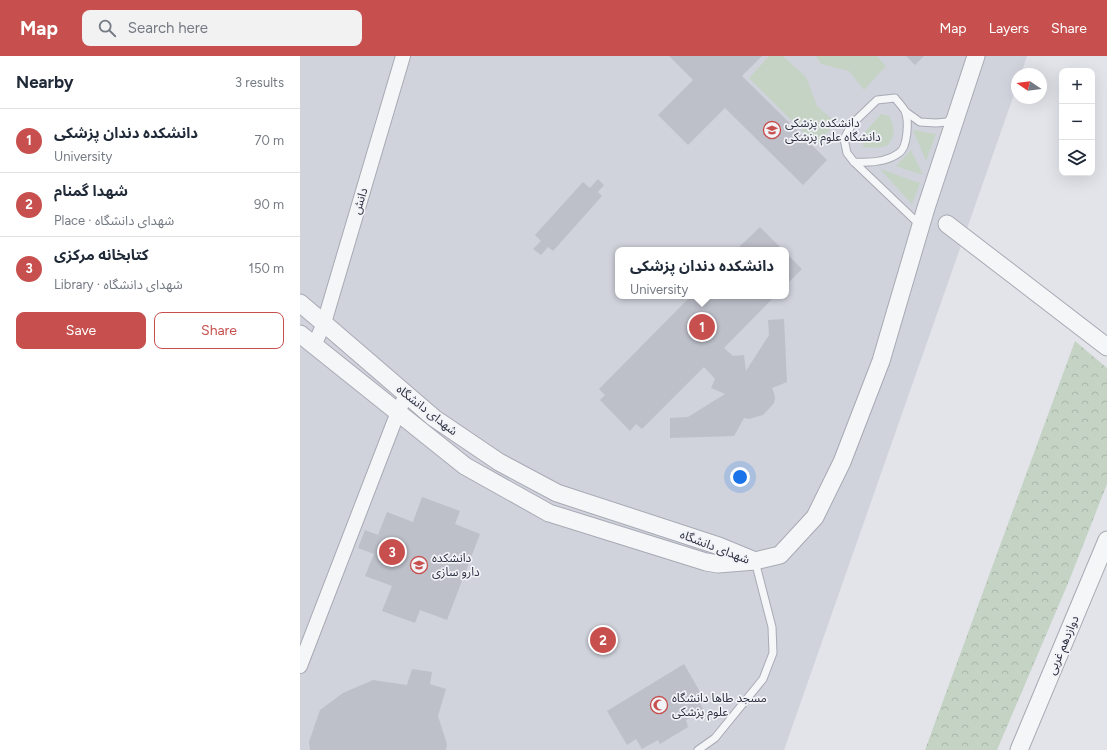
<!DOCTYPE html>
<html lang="en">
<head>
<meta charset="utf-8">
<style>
  :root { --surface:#fff; --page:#f2f2f3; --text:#1f2937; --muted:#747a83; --line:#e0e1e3; --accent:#c7504f }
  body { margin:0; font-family:Figtree,"Noto Sans Arabic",sans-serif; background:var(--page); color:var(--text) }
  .controls { position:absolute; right:12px; top:12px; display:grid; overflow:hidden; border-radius:8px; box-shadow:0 4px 16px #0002 }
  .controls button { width:36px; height:36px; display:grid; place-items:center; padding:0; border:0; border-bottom:1px solid var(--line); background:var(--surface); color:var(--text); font:20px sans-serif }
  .compass { position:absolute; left:711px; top:12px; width:36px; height:36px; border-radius:50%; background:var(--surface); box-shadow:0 4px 16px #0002; rotate:283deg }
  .you { position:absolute; left:440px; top:421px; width:14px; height:14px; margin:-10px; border:3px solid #fff; border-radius:50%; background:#1a73e8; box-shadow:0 0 0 6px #1a73e833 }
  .badge { display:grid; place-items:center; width:26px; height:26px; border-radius:50%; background:var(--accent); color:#fff; font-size:13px; font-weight:700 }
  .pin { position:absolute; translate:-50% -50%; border:2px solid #fff; box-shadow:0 1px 4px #0006 }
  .popup { position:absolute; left:315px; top:191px; width:174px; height:52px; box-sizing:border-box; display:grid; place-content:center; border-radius:8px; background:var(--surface); filter:drop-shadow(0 1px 3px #0005); font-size:13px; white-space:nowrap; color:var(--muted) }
  .popup b { font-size:15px; color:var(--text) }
  .popup::after { content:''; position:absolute; left:50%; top:100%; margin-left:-8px; border:8px solid transparent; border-top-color:var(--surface) }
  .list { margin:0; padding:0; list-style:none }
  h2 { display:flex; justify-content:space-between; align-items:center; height:52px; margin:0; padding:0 16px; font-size:17px }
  h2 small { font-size:13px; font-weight:400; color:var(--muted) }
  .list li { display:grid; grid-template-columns:26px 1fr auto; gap:12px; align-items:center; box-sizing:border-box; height:64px; padding:0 16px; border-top:1px solid var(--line) }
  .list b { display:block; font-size:15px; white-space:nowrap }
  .list p { margin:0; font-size:13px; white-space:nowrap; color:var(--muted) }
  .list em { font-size:13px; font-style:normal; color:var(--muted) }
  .actions { display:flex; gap:8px; padding:12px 16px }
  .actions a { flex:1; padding:9px 0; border:1px solid var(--accent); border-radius:8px; text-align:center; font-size:14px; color:var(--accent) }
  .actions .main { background:var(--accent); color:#fff }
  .icon { flex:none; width:22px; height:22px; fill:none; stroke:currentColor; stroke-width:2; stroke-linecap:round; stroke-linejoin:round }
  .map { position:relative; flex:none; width:807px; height:694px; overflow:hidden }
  header { display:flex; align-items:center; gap:24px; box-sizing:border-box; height:56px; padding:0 20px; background:var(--accent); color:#fff }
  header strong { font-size:19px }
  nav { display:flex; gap:22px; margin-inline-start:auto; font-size:14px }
  .search { width:280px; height:36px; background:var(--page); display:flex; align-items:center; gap:10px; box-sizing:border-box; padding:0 14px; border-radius:8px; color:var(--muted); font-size:15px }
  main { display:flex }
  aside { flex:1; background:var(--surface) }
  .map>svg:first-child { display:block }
  .built { fill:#d0d3dc; fill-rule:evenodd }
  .grass { fill:#c5d3c4 }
  .forest { fill:url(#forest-crowns) }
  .building { fill:#bdbfc9 }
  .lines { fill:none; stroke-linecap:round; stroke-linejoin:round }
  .service-casing { stroke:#a7aab4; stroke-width:9 }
  .minor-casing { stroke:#a7aab4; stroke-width:16 }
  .tertiary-casing { stroke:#a7aab4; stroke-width:19 }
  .service { stroke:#f5f6f8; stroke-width:7 }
  .minor { stroke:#f5f6f8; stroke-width:14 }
  .tertiary { stroke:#f5f6f8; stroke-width:17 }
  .labels { text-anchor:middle; stroke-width:3.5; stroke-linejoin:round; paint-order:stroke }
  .poi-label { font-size:12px; fill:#2b3041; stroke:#f2f3f7; text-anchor:start }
  .street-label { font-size:12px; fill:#2b3041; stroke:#f2f3f7 }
</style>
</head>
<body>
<header>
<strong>Map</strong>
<div class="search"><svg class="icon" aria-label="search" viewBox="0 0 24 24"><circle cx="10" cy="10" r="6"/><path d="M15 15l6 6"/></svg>Search here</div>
<nav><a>Map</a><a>Layers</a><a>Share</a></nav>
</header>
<main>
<aside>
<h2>Nearby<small>3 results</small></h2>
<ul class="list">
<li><span class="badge">1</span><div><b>دانشکده دندان پزشکی</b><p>University</p></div><em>70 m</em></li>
<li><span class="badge">2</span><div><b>شهدا گمنام</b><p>Place · شهدای دانشگاه</p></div><em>90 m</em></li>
<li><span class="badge">3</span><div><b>کتابخانه مرکزی</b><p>Library · شهدای دانشگاه</p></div><em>150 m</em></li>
</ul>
<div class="actions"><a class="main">Save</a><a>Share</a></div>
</aside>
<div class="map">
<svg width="807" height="694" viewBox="0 0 807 694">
  <defs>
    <pattern id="forest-crowns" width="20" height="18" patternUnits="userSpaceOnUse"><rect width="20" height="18" fill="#c5d3c4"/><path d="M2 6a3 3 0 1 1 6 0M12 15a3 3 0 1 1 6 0" fill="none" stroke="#a9b5aa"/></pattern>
  </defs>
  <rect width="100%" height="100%" fill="#e2e4ea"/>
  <path class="built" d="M0,0H727L721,18H717V30L484,694H0ZM318,194H486V240H318Z"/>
  <g class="grass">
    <polygon points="469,0 483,0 506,21 517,50 532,63 534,69 528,76 515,88 449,22"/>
    <polygon points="516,0 577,0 586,10 564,34 549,15 521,8"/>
    <path d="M581,58L589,60C595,72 596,79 587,90L574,92L564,91L560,82Z"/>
    <polygon points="613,74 636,78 626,105"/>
    <polygon points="611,94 623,119 596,110"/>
    <polygon points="580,113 620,127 612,148"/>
  </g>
  <polygon class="forest" points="775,285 807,312 807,428 769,525 697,694 625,694"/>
  <g class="building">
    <polygon points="369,0 462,0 442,20 527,104 503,129 425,52 388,89 358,59 393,24"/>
    <polygon points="606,0 624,0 615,9"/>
    <polygon points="298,123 304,129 298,136 302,140 253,195 248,191 241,199 233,193 241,185 235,179 283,126 290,132"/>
    <polygon points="460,171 483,194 436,194"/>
    <polygon points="486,197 502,213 486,229"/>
    <polygon points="391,240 475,240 424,292 433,300 444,299 446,315 469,279 468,264 484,263 487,326 472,332 474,337 475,342 474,347 467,355 463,359 449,363 444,362 434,380 370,382 370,362 388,361 425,338 411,332 415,323 404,311 342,373 336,368 330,375 300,344 305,339 299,333"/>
    <polygon points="122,441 160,455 155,468 180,478 147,564 120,554 115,567 82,555 92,530 65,520 74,498 58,492 65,474 78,479 87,456 113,466"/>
    <polygon points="384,608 403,641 398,644 404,654 386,664 388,671 360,688 358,684 342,693 336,683 327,689 307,655"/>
    <polygon points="112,613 132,616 130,628 146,633 138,660 147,688 146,694 10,694 9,686 20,654 43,637 73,624 107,629"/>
  </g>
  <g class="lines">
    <g class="service-casing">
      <g id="service">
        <path d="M595,42C598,46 603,51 605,55C609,64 608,91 599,97C587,106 569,107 554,106L547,97L544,83L552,68L577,44Z"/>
        <polyline points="606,56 620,66 636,67 647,66 653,60"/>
        <polyline points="554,106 620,169"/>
        <polyline points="398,694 415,682 463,623 473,597 472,571 455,505"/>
      </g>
    </g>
    <g class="minor-casing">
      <g id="minor">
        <polyline points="14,290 24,267 103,0"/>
        <polyline points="0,610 98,356 106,339"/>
      </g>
    </g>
    <g class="tertiary-casing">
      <g id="tertiary">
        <polyline points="647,168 807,291"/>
        <polyline points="0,247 33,275 134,362 199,406 257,437 419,490 453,504"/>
        <polyline points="0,278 165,410 249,457 406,506 418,508 455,505 480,499 515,461 542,406 581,305 626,152 676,0"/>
        <polyline points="719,694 807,484"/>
      </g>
    </g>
    <use href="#service" class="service"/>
    <use href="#minor" class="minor"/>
    <use href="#tertiary" class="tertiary"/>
  </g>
  <defs>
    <g id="university-ring" transform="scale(0.9)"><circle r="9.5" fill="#f2f3f7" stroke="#c7504f" stroke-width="1.5"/><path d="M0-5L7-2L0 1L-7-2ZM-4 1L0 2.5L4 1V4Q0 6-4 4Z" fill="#c7504f"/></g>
    <g id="mosque-ring" transform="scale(0.9)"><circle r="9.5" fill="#f2f3f7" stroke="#c7504f" stroke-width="1.5"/><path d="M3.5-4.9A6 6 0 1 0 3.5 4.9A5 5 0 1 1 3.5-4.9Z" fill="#c7504f"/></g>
  </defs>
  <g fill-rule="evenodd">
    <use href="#university-ring" x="472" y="74"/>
    <use href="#university-ring" x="119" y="509"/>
    <use href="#mosque-ring" x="359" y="649"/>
  </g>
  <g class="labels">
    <g class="poi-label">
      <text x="485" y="71">دانشکده پزشکی<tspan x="485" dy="14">دانشگاه علوم پزشکی</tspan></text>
      <text x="132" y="506">دانشکده<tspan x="132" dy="14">دارو سازی</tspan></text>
      <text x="372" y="646">مسجد طاها دانشگاه<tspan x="372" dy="14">علوم پزشکی</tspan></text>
    </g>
    <g class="street-label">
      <text transform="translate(60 145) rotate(-73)" y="4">دانش</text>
      <text transform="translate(127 354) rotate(38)" y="4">شهدای دانشگاه</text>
      <text transform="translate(415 491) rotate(21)" y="4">شهدای دانشگاه</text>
      <text transform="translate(763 589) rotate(-67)" y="4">دوازدهم غربی</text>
    </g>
  </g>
</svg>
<div class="controls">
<button>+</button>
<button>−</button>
<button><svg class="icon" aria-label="layers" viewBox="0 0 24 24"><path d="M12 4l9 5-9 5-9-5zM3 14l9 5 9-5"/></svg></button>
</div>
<svg class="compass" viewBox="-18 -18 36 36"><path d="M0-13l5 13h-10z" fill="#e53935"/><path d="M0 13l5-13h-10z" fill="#747a83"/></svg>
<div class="you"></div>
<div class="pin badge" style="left:402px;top:271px">1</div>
<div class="popup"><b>دانشکده دندان پزشکی</b>University</div>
<div class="pin badge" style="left:303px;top:584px">2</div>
<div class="pin badge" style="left:92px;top:496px">3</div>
</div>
</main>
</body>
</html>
